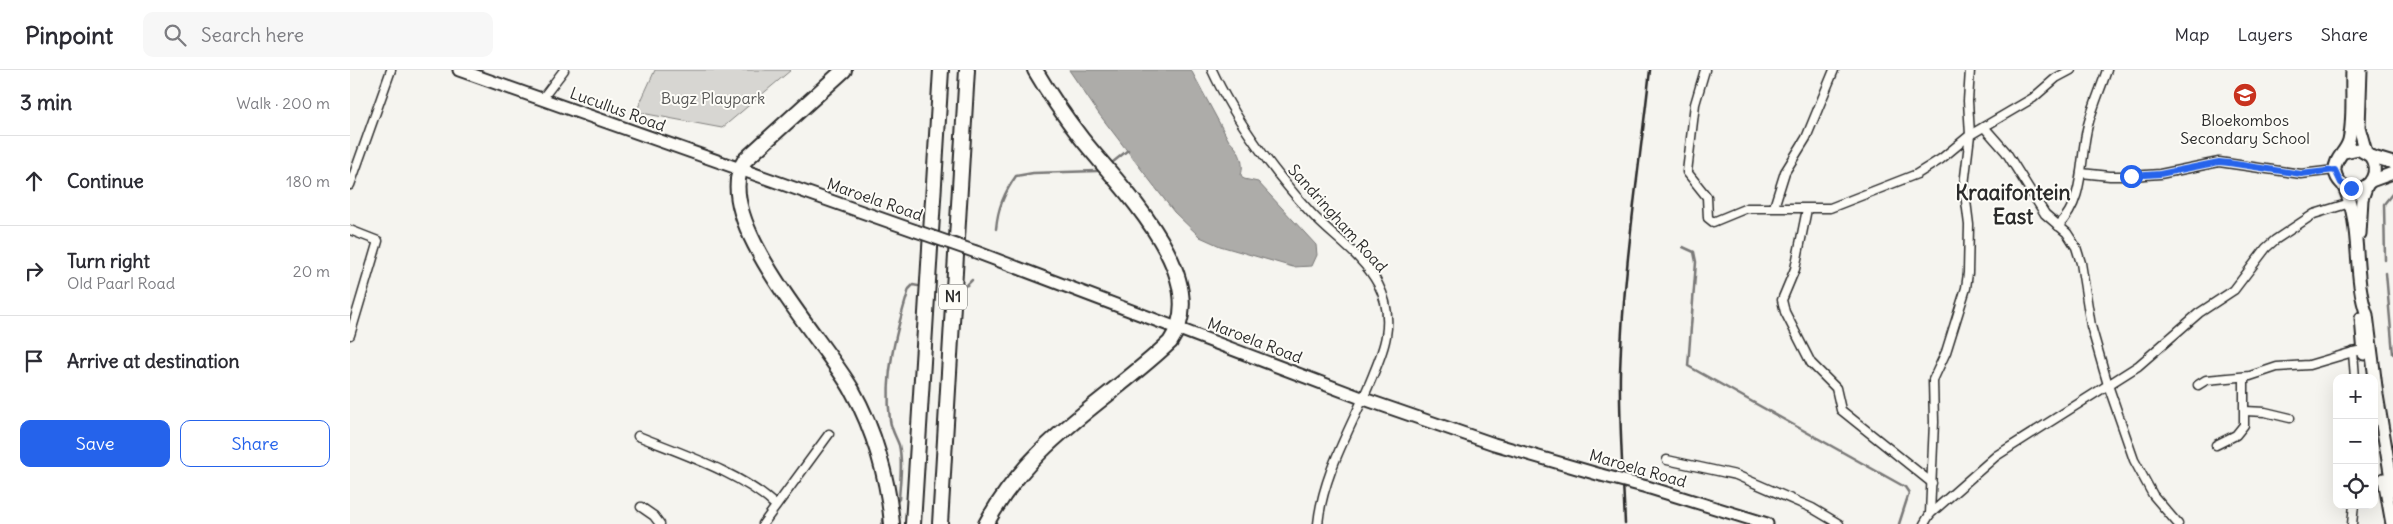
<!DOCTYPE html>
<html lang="en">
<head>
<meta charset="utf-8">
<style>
  :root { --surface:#fff; --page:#f7f7f7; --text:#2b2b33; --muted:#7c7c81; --line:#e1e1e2; --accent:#2563eb }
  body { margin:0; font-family:Delius,sans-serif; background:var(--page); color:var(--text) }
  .controls { position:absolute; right:15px; bottom:15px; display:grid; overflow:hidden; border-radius:10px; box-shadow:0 5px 20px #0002 }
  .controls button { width:45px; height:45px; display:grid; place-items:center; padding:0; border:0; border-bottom:1px solid var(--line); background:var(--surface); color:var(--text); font:25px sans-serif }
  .stop { position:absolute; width:15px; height:15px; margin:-11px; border:4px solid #2563eb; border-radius:50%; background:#fff }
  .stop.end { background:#2563eb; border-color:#fff; box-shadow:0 1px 5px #0008 }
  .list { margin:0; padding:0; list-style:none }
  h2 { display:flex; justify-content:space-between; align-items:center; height:65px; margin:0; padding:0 20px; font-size:21px }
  h2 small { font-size:16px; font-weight:400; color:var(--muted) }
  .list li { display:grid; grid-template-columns:32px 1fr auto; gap:15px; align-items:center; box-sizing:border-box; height:90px; padding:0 20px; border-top:1px solid var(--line) }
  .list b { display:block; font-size:19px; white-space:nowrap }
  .list p { margin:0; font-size:16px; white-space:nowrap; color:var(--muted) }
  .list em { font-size:16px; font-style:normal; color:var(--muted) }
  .actions { display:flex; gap:10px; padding:15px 20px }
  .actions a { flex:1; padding:11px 0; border:1px solid var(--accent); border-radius:10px; text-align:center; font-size:18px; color:var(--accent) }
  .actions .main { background:var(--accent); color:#fff }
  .icon { flex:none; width:28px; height:28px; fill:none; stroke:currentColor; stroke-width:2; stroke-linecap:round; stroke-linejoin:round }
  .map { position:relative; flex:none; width:2043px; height:454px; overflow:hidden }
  header { display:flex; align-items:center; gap:30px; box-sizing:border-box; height:70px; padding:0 25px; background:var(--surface); border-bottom:1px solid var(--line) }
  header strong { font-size:24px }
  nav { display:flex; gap:28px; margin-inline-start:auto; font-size:18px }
  .search { width:350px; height:45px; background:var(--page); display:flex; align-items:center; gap:12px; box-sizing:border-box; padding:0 18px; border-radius:10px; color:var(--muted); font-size:19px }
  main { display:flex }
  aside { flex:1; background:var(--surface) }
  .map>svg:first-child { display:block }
  .green { fill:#d7d6d2; stroke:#81807e }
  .water { fill:#adaca9; stroke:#797877 }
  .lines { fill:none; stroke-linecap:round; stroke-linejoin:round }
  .stream { stroke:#797877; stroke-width:2.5 }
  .street-casing { stroke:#2b2b2b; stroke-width:11 }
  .secondary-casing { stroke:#2b2b2b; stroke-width:15 }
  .highway-casing { stroke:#2b2b2b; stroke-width:18 }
  .street { stroke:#fdfcf7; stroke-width:8 }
  .secondary { stroke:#fdfcf7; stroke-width:11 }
  .highway { stroke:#fdfcf7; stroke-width:14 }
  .rail { stroke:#2b2b2b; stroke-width:2.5 }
  .secondary-bridge-casing { stroke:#2b2b2b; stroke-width:15; stroke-linecap:butt }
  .secondary-bridge { stroke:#fdfcf7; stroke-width:11 }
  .route { stroke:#2563eb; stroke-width:6 }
  .labels { text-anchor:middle; stroke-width:4; stroke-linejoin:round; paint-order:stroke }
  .shield { fill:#fdfcf7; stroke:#6a6a68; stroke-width:1 }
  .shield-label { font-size:15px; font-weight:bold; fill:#2b2b2b }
  .park-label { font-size:16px; fill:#565655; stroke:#fdfcf7 }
  .street-label { font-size:16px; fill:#2b2b2b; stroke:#fdfcf7 }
  .poi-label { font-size:16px; fill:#2b2b2b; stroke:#fdfcf7 }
  .district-label { font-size:21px; font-weight:bold; fill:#2b2b2b; stroke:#fdfcf7 }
</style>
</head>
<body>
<header>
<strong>Pinpoint</strong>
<div class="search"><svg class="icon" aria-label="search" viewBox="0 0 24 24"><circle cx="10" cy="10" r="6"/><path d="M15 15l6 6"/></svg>Search here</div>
<nav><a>Map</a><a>Layers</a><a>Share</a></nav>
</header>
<main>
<aside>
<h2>3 min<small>Walk · 200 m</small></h2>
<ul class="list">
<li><svg class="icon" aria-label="ahead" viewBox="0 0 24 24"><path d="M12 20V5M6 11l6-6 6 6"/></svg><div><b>Continue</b></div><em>180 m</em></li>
<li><svg class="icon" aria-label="right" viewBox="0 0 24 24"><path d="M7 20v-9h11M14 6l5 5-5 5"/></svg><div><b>Turn right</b><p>Old Paarl Road</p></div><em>20 m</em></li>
<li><svg class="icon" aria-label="arrive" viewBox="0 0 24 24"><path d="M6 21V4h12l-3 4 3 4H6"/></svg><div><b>Arrive at destination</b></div></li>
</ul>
<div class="actions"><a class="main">Save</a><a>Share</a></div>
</aside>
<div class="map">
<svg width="2043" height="454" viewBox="0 0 2043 454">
  <rect width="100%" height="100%" fill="#f5f4ef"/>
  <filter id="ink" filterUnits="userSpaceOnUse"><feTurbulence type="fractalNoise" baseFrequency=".02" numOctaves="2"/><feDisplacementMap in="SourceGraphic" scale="10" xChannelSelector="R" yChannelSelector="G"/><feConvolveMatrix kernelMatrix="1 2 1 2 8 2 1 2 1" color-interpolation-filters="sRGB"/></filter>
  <g filter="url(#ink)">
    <polygon class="green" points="305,0 441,0 372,58 286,42"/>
    <path class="water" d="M719,0H841L879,71C889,79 895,93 891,105L894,109L908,112L966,175L967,185L962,196L943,197L870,176L850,167L824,142L749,44Z"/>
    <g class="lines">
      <g class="stream">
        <polyline points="763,92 778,80"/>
        <path d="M646,159C648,138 654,123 666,106L683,103L747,101"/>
        <polyline points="1333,177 1344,182 1346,192 1338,296 1555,417 1559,423 1549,454"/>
        <polyline points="2035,190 2034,134 2042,124"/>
        <polyline points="2036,203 2043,284"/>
        <polyline points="611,217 617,215 622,210"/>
        <path d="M545,434L549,429C550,411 553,392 549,375C546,367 541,359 540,350C534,305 546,262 559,219L563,215L568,216"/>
        <polyline points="531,454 536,446"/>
      </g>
      <g class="street-casing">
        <g id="street">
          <path d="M862,0C884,48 925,104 961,143C983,167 1013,185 1028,214C1037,231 1039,248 1036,266C1034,279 1028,293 1023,305C1004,353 973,402 968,454"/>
          <polyline points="1355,0 1345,34 1337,102 1357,127 1358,148 1363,152 1397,138 1480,138 1567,104 1591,89 1620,65 1683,28 1706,8 1721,0"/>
          <polyline points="192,29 214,0"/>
          <polyline points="1634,57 1656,82 1695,144 1717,163 1726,177 1731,193 1741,256 1758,315 1784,390 1803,425 1828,454"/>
          <polyline points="1731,103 1760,106 1781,106 1810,104 1869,92 1951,104 1985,100"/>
          <polyline points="0,115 41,0"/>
          <polyline points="1424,137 1435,102 1456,68 1484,0"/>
          <polyline points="1457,139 1445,199 1432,230 1435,242 1461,293 1486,318 1491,340 1582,413"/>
          <path d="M1708,156C1736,129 1729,89 1738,55C1743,36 1751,18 1757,0"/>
          <polyline points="0,160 28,171 0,265"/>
          <polyline points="2005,308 2003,282 2008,281"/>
          <polyline points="1848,315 1856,310 1900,306 1927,297 1959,295 2003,282"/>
          <polyline points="1895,341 1915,342 1940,348"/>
          <path d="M288,366C330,383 394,404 426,436"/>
          <polyline points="1866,375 1886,365 1894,355 1894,307"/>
          <polyline points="1317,390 1386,405 1462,438 1489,454"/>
          <polyline points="291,437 304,446 310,454"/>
          <polyline points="1580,444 1584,352 1583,310 1596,282 1616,218 1618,203 1619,155 1614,115 1620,65 1618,31 1620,0"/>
          <polyline points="413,454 479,364"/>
          <polyline points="1574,454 1580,444 1646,386 1788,296 1849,243 1884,220 1916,178 1925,170 1964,144 2000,133"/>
          <polyline points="2002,454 2004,435"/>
        </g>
      </g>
      <g class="secondary-casing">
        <g id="secondary">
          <polyline points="109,0 566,161"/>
          <polyline points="2011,0 2009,57 2016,82"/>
          <path d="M1994,82L2008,79L2020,86C2030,100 2022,120 2003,119C1994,118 1986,110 1985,101C1984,88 1996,82 1999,70C2004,48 2001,22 2002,0"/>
          <polyline points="2020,86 2043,93"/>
          <polyline points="2021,111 2043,103"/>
          <path d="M1993,115C2013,155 2002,205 2017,245L2027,325L2043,420"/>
          <polyline points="2010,164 2012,129 2017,115"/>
          <polyline points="626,182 1014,329 1144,374 1251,405"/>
          <polyline points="2011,248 2014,284"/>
          <polyline points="2034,409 2042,454"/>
          <polyline points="1297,417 1417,454"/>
        </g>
      </g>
      <g class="highway-casing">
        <g id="highway">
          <path d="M494,0L395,90C357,146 474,270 502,320C524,359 538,409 542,454"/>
          <polyline points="563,454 591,0"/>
          <polyline points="590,454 617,0"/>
          <path d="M636,454C682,369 753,335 820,272C865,208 770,117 732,69C715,47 699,24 685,0"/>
        </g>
      </g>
      <use href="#street" class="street"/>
      <use href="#secondary" class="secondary"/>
      <use href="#highway" class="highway"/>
      <path class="rail" d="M1275,454C1273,404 1269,353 1270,302C1273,201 1289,100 1300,0"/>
      <g class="secondary-bridge-casing">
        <g id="secondary-bridge">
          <polyline points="566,161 626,182"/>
          <polyline points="1251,405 1297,417"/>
        </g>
      </g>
      <use href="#secondary-bridge" class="secondary-bridge"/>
    </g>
  </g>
  <g class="lines" filter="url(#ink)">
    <polyline class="route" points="1781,106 1810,104 1869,92 1879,93 1951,104 1985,100 1991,113 2001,118"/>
  </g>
  <defs>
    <g id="school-disc" transform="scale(1.25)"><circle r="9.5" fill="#c8321e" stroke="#fdfcf7"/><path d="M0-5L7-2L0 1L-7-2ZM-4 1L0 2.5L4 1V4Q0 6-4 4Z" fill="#fff"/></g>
  </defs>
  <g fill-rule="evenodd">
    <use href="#school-disc" x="1895" y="25"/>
  </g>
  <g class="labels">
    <rect class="shield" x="589" y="214.5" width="28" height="25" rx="4"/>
    <g class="shield-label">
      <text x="603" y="232">N1</text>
    </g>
    <g class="park-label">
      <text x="363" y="34">Bugz Playpark</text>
    </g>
    <g class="street-label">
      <text transform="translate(268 39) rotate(20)" y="6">Lucullus Road</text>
      <text transform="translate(525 129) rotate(19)" y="6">Maroela Road</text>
      <text transform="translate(988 148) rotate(48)" y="6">Sandringham Road</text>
      <text transform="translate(905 270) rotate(21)" y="6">Maroela Road</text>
      <text transform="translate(1288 398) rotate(16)" y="6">Maroela Road</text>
    </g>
    <g class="poi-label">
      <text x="1895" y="56">Bloekombos<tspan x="1895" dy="18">Secondary School</tspan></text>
    </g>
    <g class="district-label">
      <text x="1663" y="130">Kraaifontein<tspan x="1663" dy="24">East</tspan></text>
    </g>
  </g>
</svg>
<div class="controls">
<button>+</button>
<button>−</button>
<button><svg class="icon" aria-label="locate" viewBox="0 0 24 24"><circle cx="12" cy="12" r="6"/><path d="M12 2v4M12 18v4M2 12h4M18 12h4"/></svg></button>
</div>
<div class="stop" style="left:1781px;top:106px"></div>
<div class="stop end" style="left:2001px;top:118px"></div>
</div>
</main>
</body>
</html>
